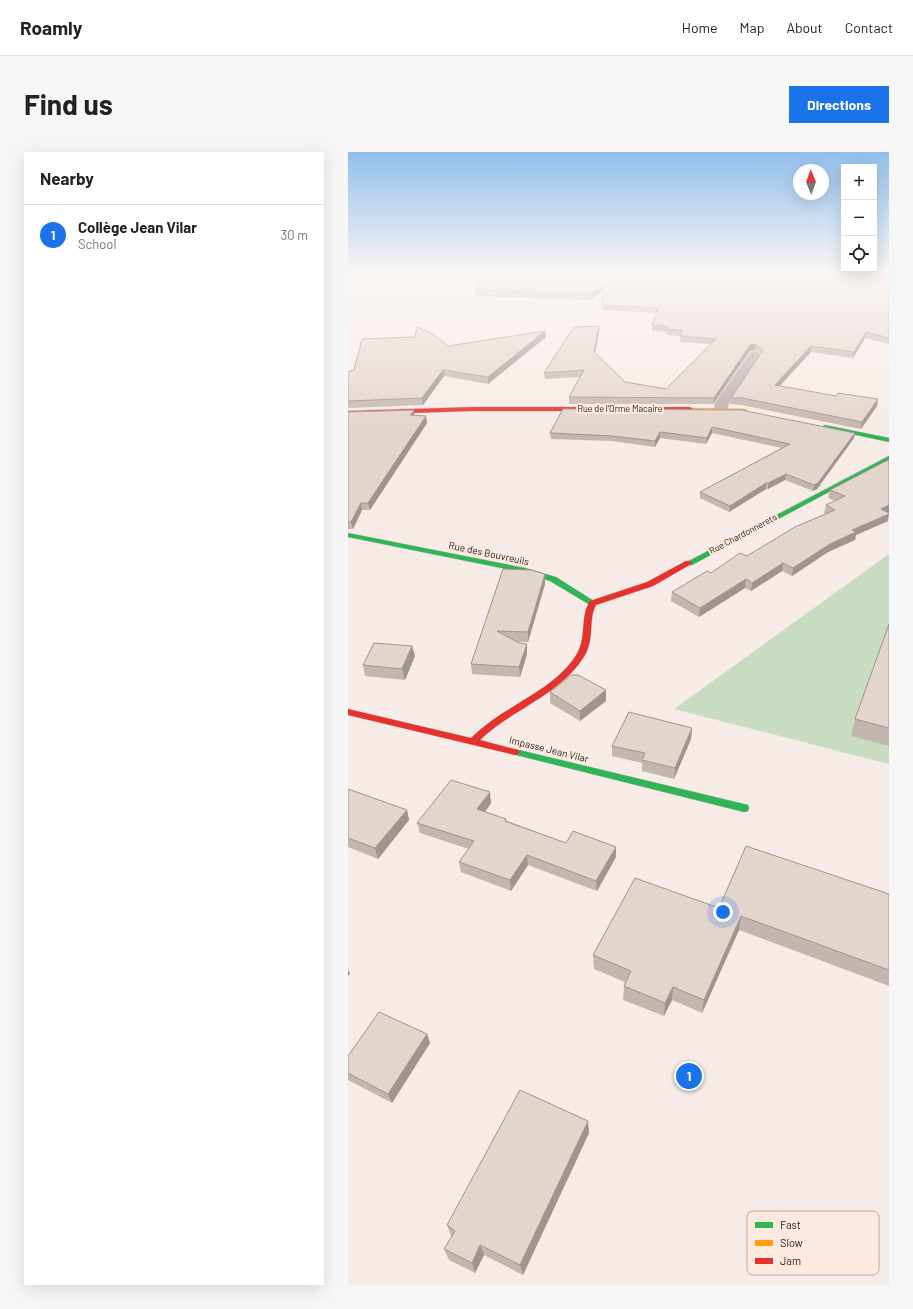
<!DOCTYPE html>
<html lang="en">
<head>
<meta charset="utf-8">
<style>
  :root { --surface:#fff; --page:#f6f6f6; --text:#222; --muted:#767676; --line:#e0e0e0; --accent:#1a73e8 }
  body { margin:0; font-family:Barlow,sans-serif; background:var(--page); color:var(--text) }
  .controls { position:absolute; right:12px; top:12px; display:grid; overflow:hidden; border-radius:0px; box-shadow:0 4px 16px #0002 }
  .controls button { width:36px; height:36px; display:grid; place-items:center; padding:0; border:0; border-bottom:1px solid var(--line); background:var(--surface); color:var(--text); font:20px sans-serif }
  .compass { position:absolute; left:445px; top:12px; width:36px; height:36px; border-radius:50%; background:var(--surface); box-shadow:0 4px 16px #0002; rotate:359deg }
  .you { position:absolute; left:375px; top:760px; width:14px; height:14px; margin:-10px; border:3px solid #fff; border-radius:50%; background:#1a73e8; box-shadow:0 0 0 6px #1a73e833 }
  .badge { display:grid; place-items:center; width:26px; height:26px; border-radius:50%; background:var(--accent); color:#fff; font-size:13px; font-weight:700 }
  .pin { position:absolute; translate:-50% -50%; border:2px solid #fff; box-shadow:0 1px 4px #0006 }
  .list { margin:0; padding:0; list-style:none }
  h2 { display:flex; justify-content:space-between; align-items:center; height:52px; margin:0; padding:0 16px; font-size:17px }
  h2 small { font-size:13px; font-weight:400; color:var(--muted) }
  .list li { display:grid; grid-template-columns:26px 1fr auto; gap:12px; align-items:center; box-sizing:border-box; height:60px; padding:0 16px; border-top:1px solid var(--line) }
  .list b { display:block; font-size:15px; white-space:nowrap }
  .list p { margin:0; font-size:13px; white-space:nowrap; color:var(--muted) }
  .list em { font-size:13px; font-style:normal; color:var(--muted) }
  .icon { flex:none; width:22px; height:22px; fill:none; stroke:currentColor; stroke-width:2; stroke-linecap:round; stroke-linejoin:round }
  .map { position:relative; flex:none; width:541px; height:1133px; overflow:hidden; border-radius:0px }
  header { display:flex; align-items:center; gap:24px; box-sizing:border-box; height:56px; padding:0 20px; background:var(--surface); border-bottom:1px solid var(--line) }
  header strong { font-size:19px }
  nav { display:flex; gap:22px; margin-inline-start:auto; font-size:14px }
  .intro { display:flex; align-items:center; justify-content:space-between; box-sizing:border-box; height:96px; padding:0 24px }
  h1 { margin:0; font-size:28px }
  .button { padding:10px 18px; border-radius:0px; background:var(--accent); color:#fff; font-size:14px; font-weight:700 }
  main { display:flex; gap:24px; padding:0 24px }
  aside { flex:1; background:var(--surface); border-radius:0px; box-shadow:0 4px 16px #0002 }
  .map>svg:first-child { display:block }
  .green { fill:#c8dcc2 }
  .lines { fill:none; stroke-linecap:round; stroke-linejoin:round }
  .street-casing { stroke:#cfc7c2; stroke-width:1 }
  .fast-casing { stroke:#cfc7c2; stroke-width:1 }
  .slow-casing { stroke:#cfc7c2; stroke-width:1 }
  .jam-casing { stroke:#cfc7c2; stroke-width:1 }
  .street { fill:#beadaf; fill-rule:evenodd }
  .fast { fill:#30b455; fill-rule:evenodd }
  .slow { fill:#ff9f0a; fill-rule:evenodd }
  .jam { fill:#e5322d; fill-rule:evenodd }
  .wall { fill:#c3b6af }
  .shaded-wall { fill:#9f948f }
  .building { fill:#e3d4cc; stroke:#9f948f }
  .labels { text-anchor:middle; stroke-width:4; stroke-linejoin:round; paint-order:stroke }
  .far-street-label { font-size:9px; fill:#271d17; stroke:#fce9e0 }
  .street-label { font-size:10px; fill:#271d17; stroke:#fce9e0 }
  .key { fill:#fce9e0; stroke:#bcaca4; stroke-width:1 }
  .key-label { font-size:11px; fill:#271d17 }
</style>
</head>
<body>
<header>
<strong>Roamly</strong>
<nav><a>Home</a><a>Map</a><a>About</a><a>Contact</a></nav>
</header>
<div class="intro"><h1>Find us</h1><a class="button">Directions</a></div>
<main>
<aside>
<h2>Nearby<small></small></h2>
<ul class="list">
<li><span class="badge">1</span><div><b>Collège Jean Vilar</b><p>School</p></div><em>30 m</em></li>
</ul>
</aside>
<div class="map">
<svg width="541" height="1133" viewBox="0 0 541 1133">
  <rect width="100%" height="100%" fill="#f6ebe6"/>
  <polygon class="green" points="541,402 541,612 326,557"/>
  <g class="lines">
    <g class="street-casing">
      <polygon id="street" points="407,199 413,203 381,251 378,261 368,261 366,258 367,251 403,200"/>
    </g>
    <g class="fast-casing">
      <g id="fast">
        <polygon points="477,273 541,286 541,290 475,276 475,274"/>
        <polygon points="541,304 541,308 344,413 341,413 337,411"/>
        <polygon points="0,381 177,416 208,425 249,451 245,453 242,453 202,429 173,420 0,385"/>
        <polygon points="167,597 396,652 400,653 401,656 400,659 396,660 164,602 162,600"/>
      </g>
    </g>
    <g class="slow-casing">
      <polygon id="slow" points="340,256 397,257 400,259 397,261 342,259 339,257"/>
    </g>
    <g class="jam-casing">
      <g id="jam">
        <polygon points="125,255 342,255 345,257 342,259 125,259 0,263 0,259"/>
        <path d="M338,409H341L345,411L305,434L248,453C240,467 247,485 237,503C213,543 164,557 132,588L170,598L172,600L170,602L167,603L0,563V557L123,586C135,575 146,566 160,558C183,543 211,529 227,505C240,486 231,466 242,449L299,430Z"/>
      </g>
    </g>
    <use href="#street" class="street"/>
    <use href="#fast" class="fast"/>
    <use href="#slow" class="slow"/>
    <use href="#jam" class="jam"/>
  </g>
  <g class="wall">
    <polygon points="541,122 541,192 517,186 505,206 463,200 431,234 529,254 513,277 393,253 382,252 383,246 412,202 407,198 402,199 365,252 221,252 221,245 232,225 197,227 196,221 251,174 251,180 247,201 277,230 318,237 363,192 332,190 333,184 318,183 318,180 304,179 304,173 308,161 254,158 254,139 243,148 128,144 127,138"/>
    <polygon points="197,179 198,185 140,232 96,224 75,253 0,256 0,220 100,194"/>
    <polygon points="215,257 506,286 469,337 465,339 437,328 420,337 418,337 381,360 352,346 352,340 434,296 364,281 358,292 312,286 307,295 264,289 203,287 202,281"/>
    <polygon points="0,260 67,264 79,271 22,358 14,358 5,377 0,377"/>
    <polygon points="541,308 541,360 540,360 540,369 508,383 507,388 480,400 444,424 434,419 403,439 397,436 351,465 323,449 324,440 363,421 399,404 478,362 476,361 478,353 487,349 480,346 482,338"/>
    <polygon points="197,422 197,432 180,490 168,490 171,491 179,492 179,502 172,525 124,522 123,512"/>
    <polygon points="541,472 541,594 503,584 507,567"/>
    <polygon points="64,494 67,504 57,528 17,524 15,513"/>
    <polygon points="202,540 258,549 232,569 202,551"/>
    <polygon points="344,576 343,587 326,627 294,619 294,611 264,604 264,594"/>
    <polygon points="0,637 59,658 61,668 30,707 0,695"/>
    <polygon points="143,651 137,660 158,667 159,669 218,691 268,695 268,705 249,739 180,713 163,739 113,720 111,710 121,697 72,681 69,671"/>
    <polygon points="541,742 541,834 391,778 354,861 324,848 316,864 275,848 276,834 277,830 246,817 245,803 371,756"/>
    <polygon points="79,882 82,891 44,951 0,928 0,904"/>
    <polygon points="240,969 241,981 175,1123 136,1103 127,1121 101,1108 96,1097 104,1084 103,1084 99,1073"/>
  </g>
  <g class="shaded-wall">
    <polygon points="254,134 254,139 243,148 243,142"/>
    <polygon points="251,174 251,180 246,206 246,200"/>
    <polygon points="197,179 198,185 140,232 140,225"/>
    <polygon points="518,180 517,186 505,206 506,200"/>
    <polygon points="407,192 407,198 402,199 365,252 366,246 402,193"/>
    <polygon points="463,194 463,200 426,240 427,233"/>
    <polygon points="95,218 96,224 75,253 74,246"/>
    <polygon points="530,247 529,254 513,277 514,270"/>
    <polygon points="66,258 67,264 62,263"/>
    <polygon points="78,264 79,271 22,358 20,351"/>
    <polygon points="364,275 364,281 358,292 359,286"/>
    <polygon points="312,280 312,286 307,295 307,289"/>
    <polygon points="507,281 506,286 469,337 465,339 466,333"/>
    <polygon points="438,322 437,328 420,337 420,331"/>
    <polygon points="418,331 418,337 381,360 382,354"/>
    <polygon points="13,351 14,358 5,377 3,370"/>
    <polygon points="541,353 541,360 531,365 533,357"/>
    <polygon points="541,362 540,369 508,383 507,388 480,400 444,424 445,416 504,378"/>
    <polygon points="435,411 434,419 403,439 404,431"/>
    <polygon points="197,422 197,432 180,490 180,480"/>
    <polygon points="398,427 397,436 351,465 352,456"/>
    <polygon points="179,492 179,502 172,525 171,515"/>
    <polygon points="64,494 67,504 57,528 54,517"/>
    <polygon points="258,538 258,549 232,569 232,559"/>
    <polygon points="344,576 343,587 326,627 327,616"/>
    <polygon points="142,640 143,651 131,668 129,657"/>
    <polygon points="59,658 61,668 30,707 27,696"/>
    <polygon points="268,695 268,705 249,739 248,729"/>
    <polygon points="179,703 180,713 163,739 162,728"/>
    <polygon points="393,764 391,778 354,861 356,848"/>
    <polygon points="0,817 2,822 0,824"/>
    <polygon points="325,835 324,848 316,864 317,851"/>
    <polygon points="79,882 82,891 44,951 40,942"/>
    <polygon points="240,969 241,981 175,1123 172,1113"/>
    <polygon points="132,1093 136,1103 127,1121 124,1111"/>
  </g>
  <g class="building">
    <polygon points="133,122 541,122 541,186 518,180 506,200 463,194 427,233 488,244 490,241 530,247 514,270 394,246 383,246 415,198 407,192 402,193 366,246 221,245 236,218 196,221 226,175 251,174 246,200 277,230 318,237 368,187 332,184 335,178 318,177 319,174 304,173 310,156 254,153 254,134 243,142 127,138"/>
    <polygon points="69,175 85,182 100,194 197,179 140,225 95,218 74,246 0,249 0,220 6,218 14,187 67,185"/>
    <polygon points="215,257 393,258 507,281 470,331 466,333 438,322 420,331 418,331 382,354 352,340 442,292 364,275 359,286 312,280 307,289 264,284 202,281"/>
    <polygon points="66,258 62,263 78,264 20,351 13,351 3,370 0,370 0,260"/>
    <polygon points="541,308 541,353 533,357 541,361 541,362 504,378 508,380 482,392 445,416 435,411 404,431 398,427 352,456 324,440 359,419 363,421 392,401 399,404 447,375 487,358 478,353 497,344 482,338 536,310"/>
    <polygon points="155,417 183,418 197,422 180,480 149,479 171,491 179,492 171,515 123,512"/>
    <polygon points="541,472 541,576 507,567"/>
    <polygon points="26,491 64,494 54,517 15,513"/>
    <polygon points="223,523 230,523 258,538 232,559 202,540"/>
    <polygon points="281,560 344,576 327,616 294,608 297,601 264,594"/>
    <polygon points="103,628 142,640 129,657 158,667 157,669 218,691 225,679 268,695 248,729 179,703 162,728 111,710 126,689 69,671"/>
    <polygon points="0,637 59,658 27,696 0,686"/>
    <polygon points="398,694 541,742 541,818 393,764 356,848 325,835 317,851 276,834 283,819 245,803 287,726 371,756"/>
    <polygon points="31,860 79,882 40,942 0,921 0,904"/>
    <polygon points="172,938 240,969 172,1113 132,1093 124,1111 96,1097 107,1079 99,1073"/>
  </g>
  <linearGradient id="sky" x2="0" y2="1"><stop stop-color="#91bfec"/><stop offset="0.43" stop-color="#fbf6f4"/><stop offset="1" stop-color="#fbf6f4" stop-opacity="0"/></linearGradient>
  <rect width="541" height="281" fill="url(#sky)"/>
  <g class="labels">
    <g class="far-street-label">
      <text x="272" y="260">Rue de l'Orme Macaire</text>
      <text transform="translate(395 382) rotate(-28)" y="3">Rue Chardonnerets</text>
    </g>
    <g class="street-label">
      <text transform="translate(141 401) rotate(12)" y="4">Rue des Bouvreuils</text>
      <text transform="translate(201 597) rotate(14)" y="4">Impasse Jean Vilar</text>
    </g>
  </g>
  <rect x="399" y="1059" width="132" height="64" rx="6" class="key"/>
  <rect x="407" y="1070" width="18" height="6" fill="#30b455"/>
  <rect x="407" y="1088" width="18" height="6" fill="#ff9f0a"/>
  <rect x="407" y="1106" width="18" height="6" fill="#e5322d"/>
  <g class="key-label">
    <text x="432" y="1077">Fast</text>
    <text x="432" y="1095">Slow</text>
    <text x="432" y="1113">Jam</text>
  </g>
</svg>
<div class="controls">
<button>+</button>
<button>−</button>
<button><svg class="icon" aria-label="locate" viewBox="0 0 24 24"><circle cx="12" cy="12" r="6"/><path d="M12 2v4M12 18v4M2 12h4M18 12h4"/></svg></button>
</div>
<svg class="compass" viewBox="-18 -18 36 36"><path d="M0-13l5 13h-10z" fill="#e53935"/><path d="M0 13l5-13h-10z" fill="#767676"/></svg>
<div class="you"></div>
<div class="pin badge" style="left:341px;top:924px">1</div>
</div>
</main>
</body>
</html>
